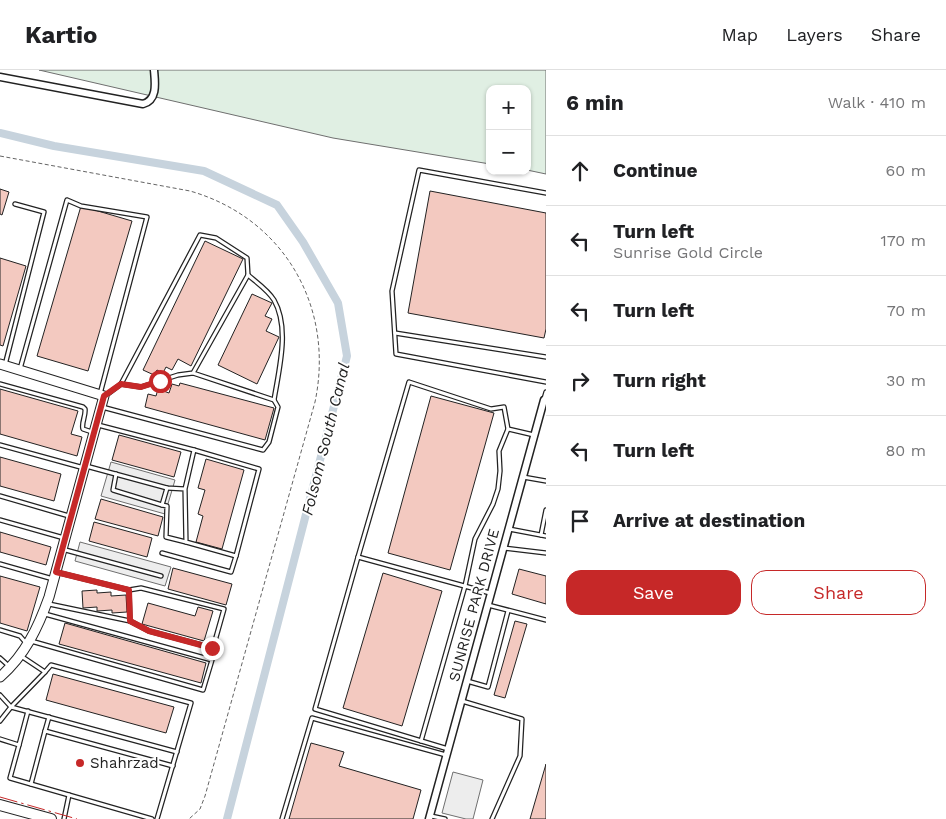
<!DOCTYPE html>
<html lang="en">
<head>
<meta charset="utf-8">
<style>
  :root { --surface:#fff; --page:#f2f2f2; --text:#202124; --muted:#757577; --line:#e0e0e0; --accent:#c62828 }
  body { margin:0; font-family:"Work Sans",sans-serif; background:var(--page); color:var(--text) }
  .controls { position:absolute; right:15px; top:15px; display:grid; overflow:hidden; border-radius:10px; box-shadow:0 1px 4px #0004 }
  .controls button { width:45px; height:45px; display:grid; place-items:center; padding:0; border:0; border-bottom:1px solid var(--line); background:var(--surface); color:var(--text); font:25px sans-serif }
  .stop { position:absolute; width:15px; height:15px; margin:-11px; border:4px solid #c62828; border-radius:50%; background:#fff }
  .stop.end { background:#c62828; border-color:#fff; box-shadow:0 1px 5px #0008 }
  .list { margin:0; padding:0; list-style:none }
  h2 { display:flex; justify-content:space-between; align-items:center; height:65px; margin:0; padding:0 20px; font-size:21px }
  h2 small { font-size:16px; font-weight:400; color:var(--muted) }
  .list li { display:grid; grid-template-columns:32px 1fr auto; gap:15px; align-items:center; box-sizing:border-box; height:70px; padding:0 20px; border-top:1px solid var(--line) }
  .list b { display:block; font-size:19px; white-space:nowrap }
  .list p { margin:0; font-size:16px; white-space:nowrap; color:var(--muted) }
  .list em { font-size:16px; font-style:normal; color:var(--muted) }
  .actions { display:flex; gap:10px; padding:15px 20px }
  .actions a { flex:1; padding:11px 0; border:1px solid var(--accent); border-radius:15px; text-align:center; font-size:18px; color:var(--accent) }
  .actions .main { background:var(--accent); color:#fff }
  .icon { flex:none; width:28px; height:28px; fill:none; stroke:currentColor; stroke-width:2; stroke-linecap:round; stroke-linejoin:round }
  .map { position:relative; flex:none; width:546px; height:749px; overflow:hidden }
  header { display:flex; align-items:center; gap:30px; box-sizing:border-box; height:70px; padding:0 25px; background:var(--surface); border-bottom:1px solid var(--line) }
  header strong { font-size:24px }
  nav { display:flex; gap:28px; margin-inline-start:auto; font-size:18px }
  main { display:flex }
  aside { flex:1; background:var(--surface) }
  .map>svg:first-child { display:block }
  .green { fill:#e0efe3; stroke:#6f6f6f }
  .parking { fill:#ededed; stroke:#6f6f6f }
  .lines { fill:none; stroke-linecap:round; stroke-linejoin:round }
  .canal { stroke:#c7d3dd; stroke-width:8 }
  .building { fill:#f3c9c0; stroke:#222 }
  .lane-casing { stroke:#222; stroke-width:5.5 }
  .street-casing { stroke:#222; stroke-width:9 }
  .secondary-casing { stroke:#222; stroke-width:11 }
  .primary-casing { stroke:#222; stroke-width:12 }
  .path { stroke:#646464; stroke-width:1; stroke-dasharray:4 2.5; stroke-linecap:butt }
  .lane { stroke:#fff; stroke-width:3 }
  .street { stroke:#fff; stroke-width:6 }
  .secondary { stroke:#fff; stroke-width:9 }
  .primary { stroke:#fff; stroke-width:10 }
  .power { stroke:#c62828; stroke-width:1; stroke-dasharray:18 4 2.5 4; stroke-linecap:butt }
  .route { stroke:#c62828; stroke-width:6 }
  .poi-dot { fill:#c62828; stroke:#fff; stroke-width:2 }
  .labels { text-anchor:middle; stroke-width:4; stroke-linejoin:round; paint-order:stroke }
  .street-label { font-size:15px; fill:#222; stroke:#fff }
  .poi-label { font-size:15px; fill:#222; stroke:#fff; text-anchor:start }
  .water-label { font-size:16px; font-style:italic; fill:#222; stroke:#fff }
</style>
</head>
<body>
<header>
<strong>Kartio</strong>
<nav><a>Map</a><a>Layers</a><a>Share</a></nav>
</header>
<main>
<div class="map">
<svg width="546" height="749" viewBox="0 0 546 749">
  <rect width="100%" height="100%" fill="#fff"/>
  <polygon class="green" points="39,0 546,0 546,104 527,100 527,19 490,19 490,94 333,68"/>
  <g class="parking">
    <polygon points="111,392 175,410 165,444 101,426"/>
    <polygon points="80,472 171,497 165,516 75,491"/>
    <polygon points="453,702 483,710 473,749 466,749 442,743"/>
  </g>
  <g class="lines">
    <polyline class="canal" points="0,63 54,76 204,101 277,135 303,172 338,233 347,286 227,749"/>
  </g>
  <g class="building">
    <polygon points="0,119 9,122 2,145 0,144"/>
    <polygon points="430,121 546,143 546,259 544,268 408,243"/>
    <polygon points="81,136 132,151 88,301 37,286"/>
    <polygon points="205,171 243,189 191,296 178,289 172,300 166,297 163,303 157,300 154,305 143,300"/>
    <polygon points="0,188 26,196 3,276 0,275"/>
    <polygon points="252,224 272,233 265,246 272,249 266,261 279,267 257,314 218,295"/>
    <polygon points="180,313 274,338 265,370 145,337 148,324 156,326 158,319 169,323 172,314 179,316"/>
    <polygon points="0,319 78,341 71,364 82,367 77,386 0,364"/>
    <polygon points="431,326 494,343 450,500 388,483"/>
    <polygon points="119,365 181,382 174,407 112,390"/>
    <polygon points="0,387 61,404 54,431 0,416"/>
    <polygon points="206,389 244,400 222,479 196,472 203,446 198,444 205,420 198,418"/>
    <polygon points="101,429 163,447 158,466 95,449"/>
    <polygon points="94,452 152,468 147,487 89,471"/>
    <polygon points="0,462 51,477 46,495 0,482"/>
    <polygon points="173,498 232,514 226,535 168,519"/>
    <polygon points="519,499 546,506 546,534 512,524"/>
    <polygon points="383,503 442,521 402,656 343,638"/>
    <polygon points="0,506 40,517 27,561 0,553"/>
    <polygon points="97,520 97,523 111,522 111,526 126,525 127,542 112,543 112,540 97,541 97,537 83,538 82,521"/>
    <polygon points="148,533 195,546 198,537 213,541 204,571 142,554"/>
    <polygon points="515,551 527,554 505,628 494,625"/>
    <polygon points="65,553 206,593 201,613 59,574"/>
    <polygon points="53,604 174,637 166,663 46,630"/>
    <polygon points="311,673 344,682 339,696 421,720 413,749 289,749"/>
    <polygon points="546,694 546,749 530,749"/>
  </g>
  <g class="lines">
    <g class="lane-casing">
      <g id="lane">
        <polyline points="546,123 419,100 392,221 396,284 546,312"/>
        <polyline points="395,263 546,287"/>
        <polyline points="5,295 44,142 15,134"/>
        <polyline points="20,299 67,130 81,136 147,147 100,324"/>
        <path d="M0,314L83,337L85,339C86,346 81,353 83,359L92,362"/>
        <polyline points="121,314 200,165 216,168 247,188 248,205"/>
        <path d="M105,326L121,314L141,317L178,305L193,303L274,330C279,299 290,258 274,230C268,220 256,212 248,205L193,303"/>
        <polyline points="544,329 546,322"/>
        <polyline points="102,337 263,380 269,372 278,337 274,330"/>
        <polyline points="98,355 194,380"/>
        <polyline points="0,375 84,398"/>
        <polyline points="86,396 167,418 185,419 186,472 236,486 259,399 194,380 185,419"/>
        <polyline points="116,404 113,420 162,435 167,418"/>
        <polyline points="523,407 546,411"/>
        <polyline points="0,426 69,446"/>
        <polyline points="162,435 167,436 166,467 186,472"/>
        <polyline points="0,450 64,468"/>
        <polyline points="509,459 546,466"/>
        <polyline points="541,465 546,440"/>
        <polyline points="504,478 546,483"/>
        <polyline points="62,479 161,506"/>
        <polyline points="162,483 231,502 236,486"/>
        <polyline points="358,487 409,312 491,339 504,337 508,359 534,365"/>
        <polyline points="0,494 53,509"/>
        <polyline points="129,520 141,518 224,539 213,578 149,561 130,551"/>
        <polyline points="49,534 130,551 129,520 56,502"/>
        <polyline points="488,535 546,550"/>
        <polyline points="0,560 20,566 26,573"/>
        <polyline points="31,571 203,620 212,590 45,544"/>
        <polyline points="21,586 45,602 51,595 191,633 157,749"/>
        <polyline points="0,588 10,597"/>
        <polyline points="45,602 11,637 177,682"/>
        <polyline points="467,611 488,617 508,541"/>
        <polyline points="0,625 11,637 0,651"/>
        <polyline points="462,631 522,649 520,686 492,749"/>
        <polyline points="45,661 49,647"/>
        <polyline points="0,669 19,675 10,708 152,749"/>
        <polyline points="421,671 465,516 475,469 493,434 498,419 500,401 499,381 508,359"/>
        <polyline points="19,675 28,641"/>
        <polyline points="448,679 315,639 358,487 490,523"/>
        <polyline points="31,714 45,661 173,696"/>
        <polyline points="431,746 445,749"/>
        <polyline points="64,749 69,725"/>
        <polyline points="282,749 312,648 446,685"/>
      </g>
    </g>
    <g class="street-casing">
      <g id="street">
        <path d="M0,7L143,34C158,30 155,12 154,0"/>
        <polyline points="429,749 544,330 546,330"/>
      </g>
    </g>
    <g class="secondary-casing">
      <path id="secondary" d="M0,294L104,326L49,527C38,558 25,585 0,607"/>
    </g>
    <g class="primary-casing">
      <polyline id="primary" points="0,735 51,749"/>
    </g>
    <path class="path" d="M0,86L190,121C284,148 335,237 315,332L205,726L200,739L189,749"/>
    <use href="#lane" class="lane"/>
    <use href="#street" class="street"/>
    <use href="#secondary" class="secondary"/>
    <use href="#primary" class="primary"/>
    <polyline class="power" points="0,727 77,749"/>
  </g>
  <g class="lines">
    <polyline class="route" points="160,311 141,317 121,314 104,326 56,502 129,520 130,551 149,561 212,578"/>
  </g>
  <circle class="poi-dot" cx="80" cy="693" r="5"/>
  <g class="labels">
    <g class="street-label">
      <text transform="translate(474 535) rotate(-75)" y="5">SUNRISE PARK DRIVE</text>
    </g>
    <g class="poi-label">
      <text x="90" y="698">Shahrzad</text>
    </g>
    <g class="water-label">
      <text transform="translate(325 369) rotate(-76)" y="6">Folsom South Canal</text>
    </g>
  </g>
</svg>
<div class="controls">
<button>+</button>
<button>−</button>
</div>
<div class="stop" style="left:160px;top:311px"></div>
<div class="stop end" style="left:212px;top:578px"></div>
</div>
<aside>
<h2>6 min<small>Walk · 410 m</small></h2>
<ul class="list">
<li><svg class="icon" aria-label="ahead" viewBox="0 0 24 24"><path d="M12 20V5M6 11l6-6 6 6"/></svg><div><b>Continue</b></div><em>60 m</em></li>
<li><svg class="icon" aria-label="left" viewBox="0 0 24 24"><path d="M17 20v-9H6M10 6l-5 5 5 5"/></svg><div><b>Turn left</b><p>Sunrise Gold Circle</p></div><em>170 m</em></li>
<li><svg class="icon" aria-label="left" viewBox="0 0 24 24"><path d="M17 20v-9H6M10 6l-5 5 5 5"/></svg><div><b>Turn left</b></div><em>70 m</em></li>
<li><svg class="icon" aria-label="right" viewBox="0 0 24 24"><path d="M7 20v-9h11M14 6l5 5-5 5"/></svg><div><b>Turn right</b></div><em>30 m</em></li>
<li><svg class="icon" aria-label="left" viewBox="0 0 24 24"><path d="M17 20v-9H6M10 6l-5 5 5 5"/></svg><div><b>Turn left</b></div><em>80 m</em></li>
<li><svg class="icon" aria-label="arrive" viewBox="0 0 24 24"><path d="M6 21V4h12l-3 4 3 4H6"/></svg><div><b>Arrive at destination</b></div></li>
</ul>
<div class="actions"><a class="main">Save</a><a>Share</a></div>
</aside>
</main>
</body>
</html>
